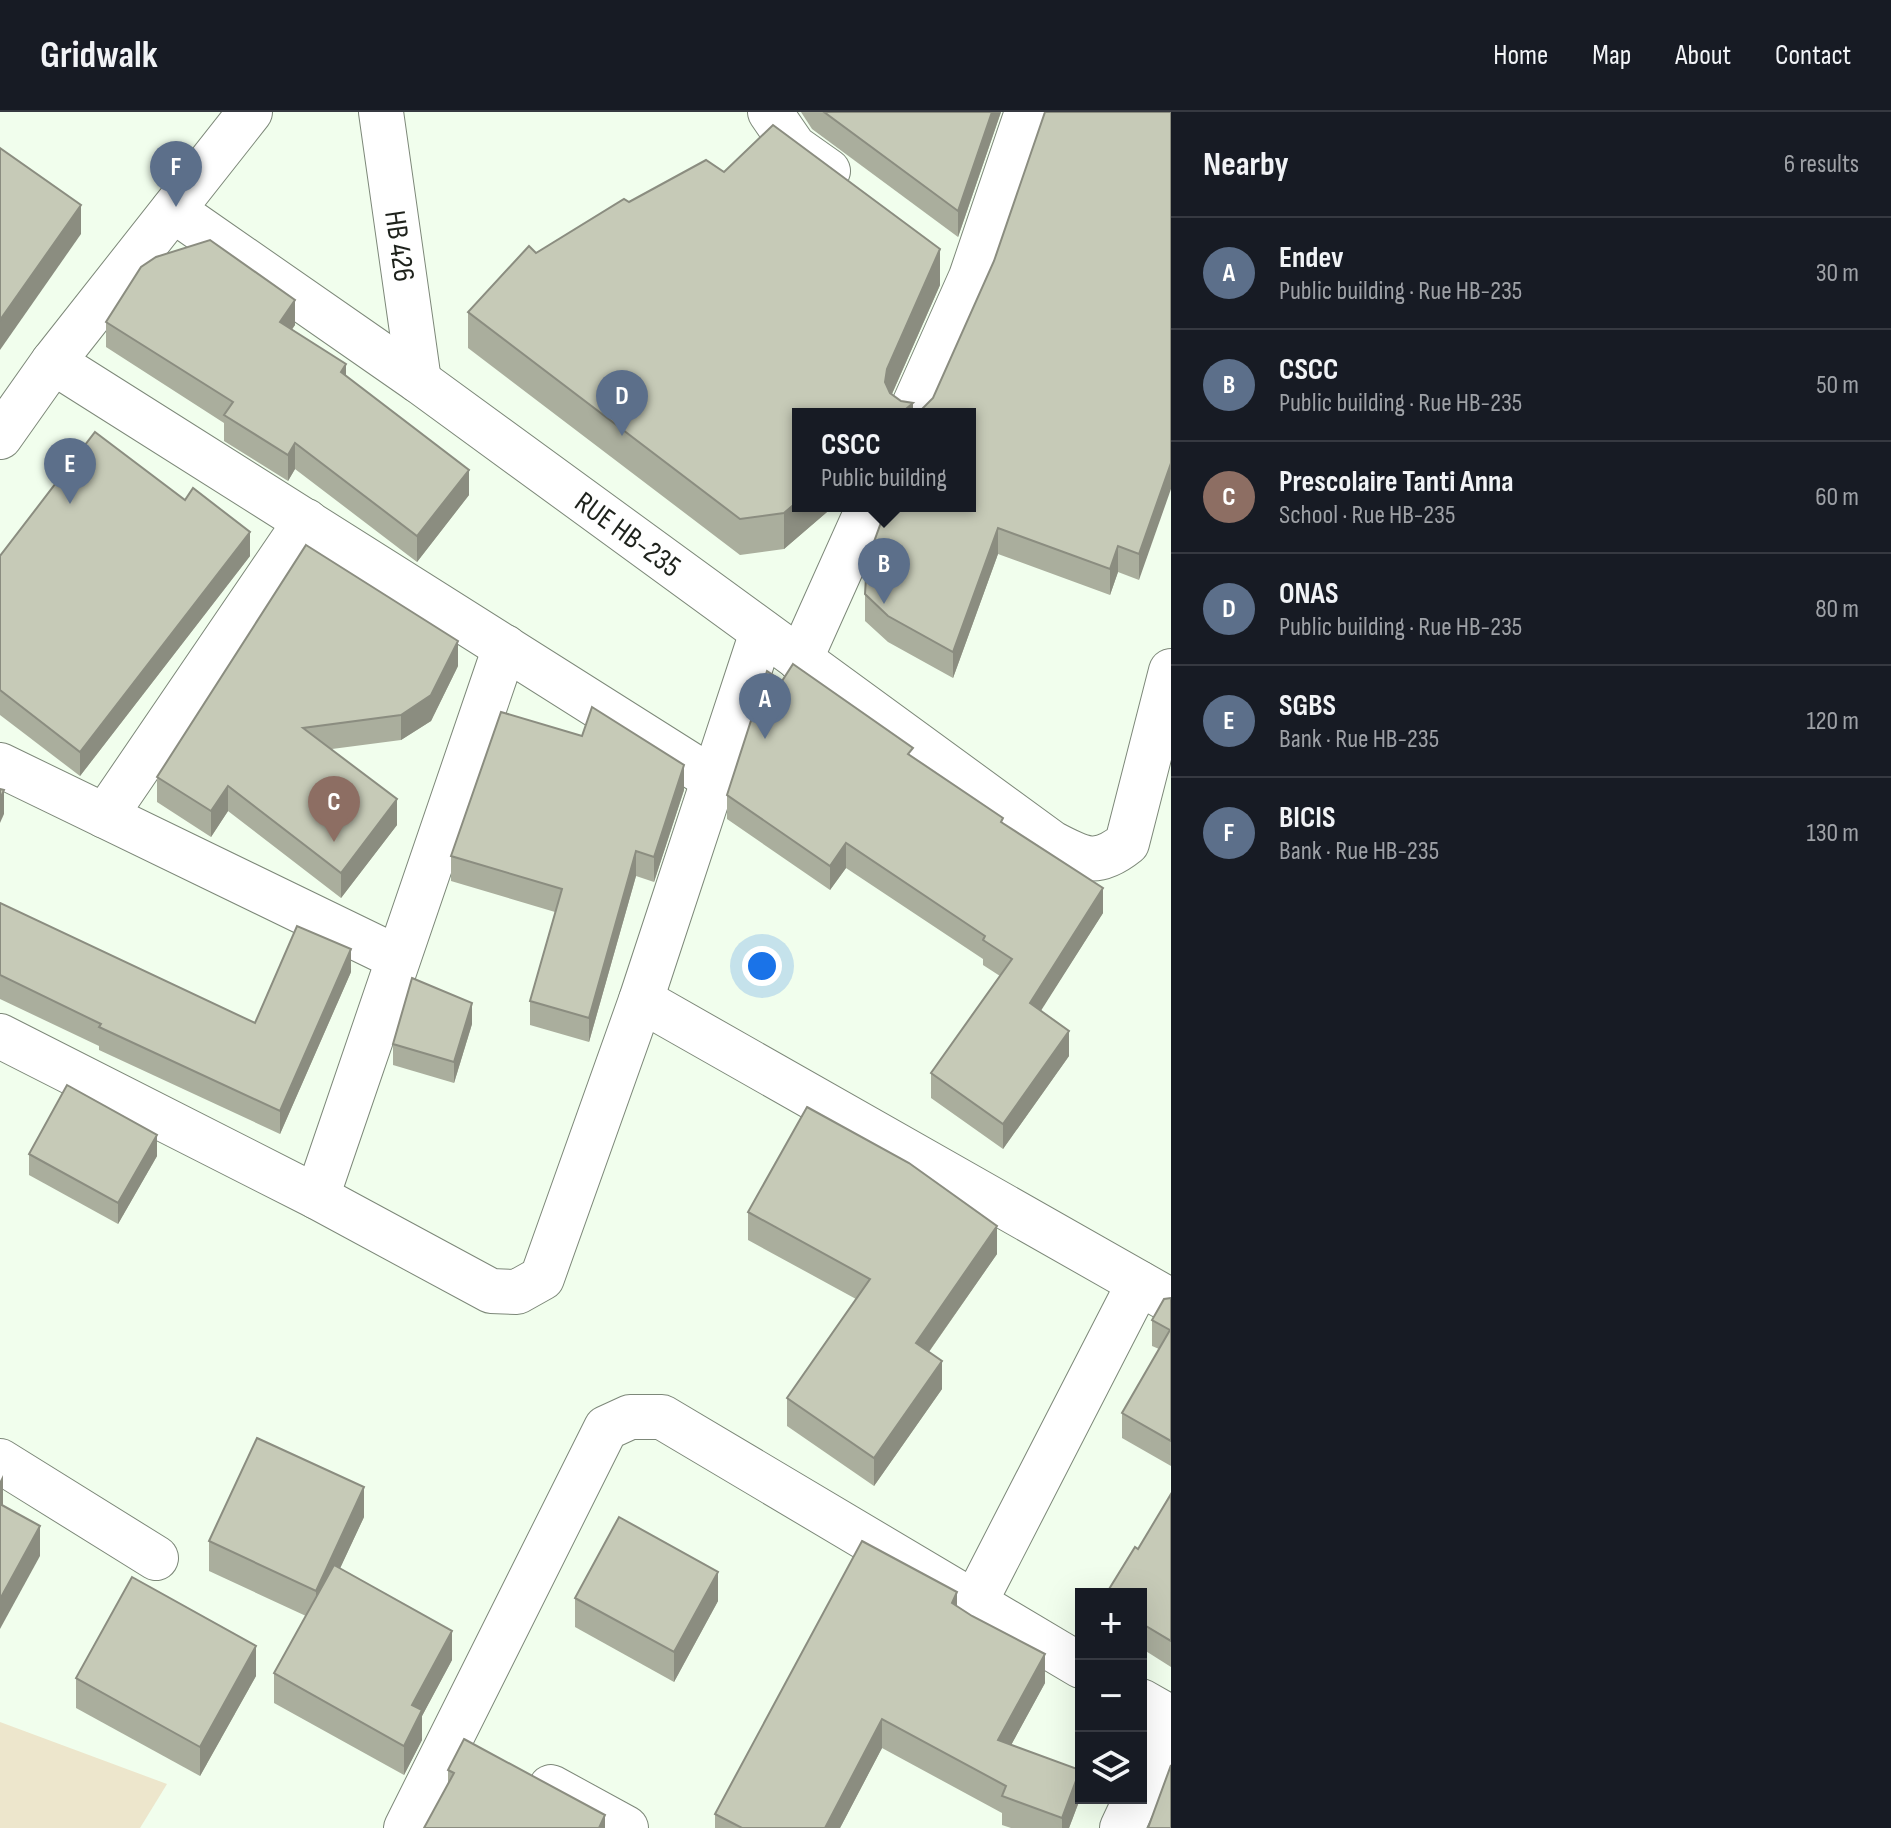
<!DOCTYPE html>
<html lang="en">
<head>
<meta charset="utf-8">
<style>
  :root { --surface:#171b24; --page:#242831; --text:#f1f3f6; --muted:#9ea1a6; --line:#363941; --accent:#0b8043 }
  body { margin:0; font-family:"Sofia Sans Condensed",sans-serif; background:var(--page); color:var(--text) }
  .controls { position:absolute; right:24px; bottom:24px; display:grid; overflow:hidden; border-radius:0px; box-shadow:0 8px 32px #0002 }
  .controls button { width:72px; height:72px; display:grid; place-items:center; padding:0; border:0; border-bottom:2px solid var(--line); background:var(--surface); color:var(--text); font:40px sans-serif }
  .you { position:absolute; left:762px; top:854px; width:28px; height:28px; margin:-20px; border:6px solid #fff; border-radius:50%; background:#1a73e8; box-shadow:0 0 0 12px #1a73e833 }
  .badge { display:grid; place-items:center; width:52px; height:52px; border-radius:50%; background:var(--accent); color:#fff; font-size:26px; font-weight:700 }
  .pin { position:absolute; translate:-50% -66px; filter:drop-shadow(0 2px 4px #0008) }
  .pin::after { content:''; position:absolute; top:42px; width:28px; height:24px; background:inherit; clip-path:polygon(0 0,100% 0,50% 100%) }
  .popup { position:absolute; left:792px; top:296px; width:184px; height:104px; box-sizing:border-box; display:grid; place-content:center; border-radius:0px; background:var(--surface); filter:drop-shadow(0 2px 6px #0005); font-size:26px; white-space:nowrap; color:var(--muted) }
  .popup b { font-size:30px; color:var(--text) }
  .popup::after { content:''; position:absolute; left:50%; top:100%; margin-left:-16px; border:16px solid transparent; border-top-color:var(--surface) }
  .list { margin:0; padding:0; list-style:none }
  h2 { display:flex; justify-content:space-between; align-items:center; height:104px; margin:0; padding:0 32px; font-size:34px }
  h2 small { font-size:26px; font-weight:400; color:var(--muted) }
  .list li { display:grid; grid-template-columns:52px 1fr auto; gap:24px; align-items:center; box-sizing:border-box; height:112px; padding:0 32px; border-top:2px solid var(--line) }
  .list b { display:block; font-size:30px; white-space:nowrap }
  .list p { margin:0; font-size:26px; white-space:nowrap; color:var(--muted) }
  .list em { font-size:26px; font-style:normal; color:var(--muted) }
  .icon { flex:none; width:44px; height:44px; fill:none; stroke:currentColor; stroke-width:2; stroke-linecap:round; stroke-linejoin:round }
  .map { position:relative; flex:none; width:1171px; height:1716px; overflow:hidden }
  header { display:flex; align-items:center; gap:48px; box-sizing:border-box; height:112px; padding:0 40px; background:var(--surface); border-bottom:2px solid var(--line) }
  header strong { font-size:38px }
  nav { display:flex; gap:44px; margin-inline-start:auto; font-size:28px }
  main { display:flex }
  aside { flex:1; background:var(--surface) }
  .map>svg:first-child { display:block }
  .pitch { fill:#ede6cc }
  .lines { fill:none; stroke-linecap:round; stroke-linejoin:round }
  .minor-casing { stroke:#7d8879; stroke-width:46 }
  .tertiary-casing { stroke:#7d8879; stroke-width:46 }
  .minor { stroke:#fff; stroke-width:44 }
  .tertiary { stroke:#fff; stroke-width:44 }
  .wall { fill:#aaae9d }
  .shaded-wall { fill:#8b8d80 }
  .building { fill:#c6cab7; stroke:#8b8d80; stroke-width:2 }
  .labels { text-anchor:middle; stroke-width:8; stroke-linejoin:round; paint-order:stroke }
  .street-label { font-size:30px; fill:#1e221c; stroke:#fff }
</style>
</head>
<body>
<header>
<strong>Gridwalk</strong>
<nav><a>Home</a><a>Map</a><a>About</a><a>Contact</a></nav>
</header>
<main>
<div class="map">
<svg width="1171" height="1716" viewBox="0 0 1171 1716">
  <rect width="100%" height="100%" fill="#f1feed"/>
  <polygon class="pitch" points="0,1610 167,1672 140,1716 0,1716"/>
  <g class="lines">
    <g class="minor-casing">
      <g id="minor">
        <polyline points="381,0 419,269"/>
        <polyline points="770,0 794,35 828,59"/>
        <path d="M173,98L419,269L1052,731C1084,748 1097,755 1127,731L1171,559"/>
        <polyline points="53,250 713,667"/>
        <polyline points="910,302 971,165 1027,0"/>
        <polyline points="800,548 869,394"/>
        <polyline points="0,653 398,846"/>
        <polyline points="105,704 306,409"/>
        <polyline points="641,888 1171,1189"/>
        <polyline points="0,924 317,1085 491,1179 517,1180 542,1166 641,888 762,520"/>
        <polyline points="317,1085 505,535"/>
        <polyline points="0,1349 156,1446"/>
        <polyline points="974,1492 1139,1171"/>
        <polyline points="1141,1589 1171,1606"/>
        <polyline points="551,1675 626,1716"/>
        <polyline points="1141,1677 1171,1616"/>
        <polyline points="406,1716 606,1316 630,1305 662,1305 1081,1554"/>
        <polyline points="1122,1716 1136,1686"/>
      </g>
    </g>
    <g class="tertiary-casing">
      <polyline id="tertiary" points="0,325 53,250 250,0"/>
    </g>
    <use href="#minor" class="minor"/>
    <use href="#tertiary" class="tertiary"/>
  </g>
  <g class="wall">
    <polygon points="801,0 1001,0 958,125 812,17"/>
    <polygon points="1171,0 1139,468 1118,460 1110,483 998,442 953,566 888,530 865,509 865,482 933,286 994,149"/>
    <polygon points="724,60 940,173 892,282 913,302 798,394 834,394 784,437 740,443 468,236 468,200 536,141 629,90"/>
    <polygon points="106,210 295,213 292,217 346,264 469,383 417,450 295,357 288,369 224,329 224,311 106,235"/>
    <polygon points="0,444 250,444 80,664 0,603"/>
    <polygon points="458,554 431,609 401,628 332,637 397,713 341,786 228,699 211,725 157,690 157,665"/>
    <polygon points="782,569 913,645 1003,711 1103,801 1040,899 1069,944 1003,1037 931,986 931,961 1000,864 983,853 983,847 846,756 830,778 727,707 727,683"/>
    <polygon points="684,678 654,770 636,764 589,930 530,913 530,889 555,800 451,769 451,744"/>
    <polygon points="0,791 255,911 351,860 280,1022 99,938 99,934 0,887"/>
    <polygon points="472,912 454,971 393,953 393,932"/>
    <polygon points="29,1042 157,1044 118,1112 29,1063"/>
    <polygon points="748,1100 997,1142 929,1240 942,1277 874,1374 787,1314 787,1286 856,1187 748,1128"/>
    <polygon points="1171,1186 1171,1354 1122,1326 1122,1301 1159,1237 1152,1234 1152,1208"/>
    <polygon points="1171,1382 1171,1555 1141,1536 1141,1482 1138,1437"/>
    <polygon points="364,1405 340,1456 452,1548 422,1604 422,1628 404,1663 274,1591 274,1561 306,1504 209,1459 209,1429"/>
    <polygon points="575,1486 718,1489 674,1570 575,1515"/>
    <polygon points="957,1495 1045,1571 1011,1633 1080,1687 1069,1716 1011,1716 1002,1713 1002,1701 882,1636 840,1716 715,1716 715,1702"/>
    <polygon points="256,1564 200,1664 76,1596 76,1566"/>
    <polygon points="448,1658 605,1716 448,1672"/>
  </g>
  <g class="shaded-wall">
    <polygon points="992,0 1001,0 958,125 958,99"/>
    <polygon points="81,93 81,122 0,238 0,208"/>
    <polygon points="940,137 940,173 887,293 885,270 887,257"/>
    <polygon points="295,188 295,213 280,235 280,210"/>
    <polygon points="346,252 346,277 341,260"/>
    <polygon points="913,291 913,302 900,302"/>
    <polygon points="295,331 295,357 288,369 288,343"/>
    <polygon points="1171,351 1171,377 1139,468 1139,442"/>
    <polygon points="469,358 469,383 417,450 417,424"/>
    <polygon points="798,389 798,394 834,394 784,437 784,401"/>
    <polygon points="998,416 998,442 953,566 953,540"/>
    <polygon points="250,420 250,444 80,664 80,640"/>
    <polygon points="1118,434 1118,460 1110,483 1110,457"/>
    <polygon points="458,529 458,554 431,609 401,628 401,603"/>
    <polygon points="684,653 684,678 654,770 654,745"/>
    <polygon points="228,674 228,699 211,725 211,699"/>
    <polygon points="4,678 4,702 0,711 0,687"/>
    <polygon points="397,687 397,713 341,786 341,761"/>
    <polygon points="846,731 846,756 830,778 830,754"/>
    <polygon points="636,739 636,764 589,930 589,906"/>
    <polygon points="1103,776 1103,801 1030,916 1030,891"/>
    <polygon points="351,837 351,860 280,1022 280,999"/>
    <polygon points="472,891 472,912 454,971 454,950"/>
    <polygon points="1069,919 1069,944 1003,1037 1003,1012"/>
    <polygon points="157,1023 157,1044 118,1112 118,1091"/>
    <polygon points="997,1114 997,1142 916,1258 916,1231"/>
    <polygon points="942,1249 942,1277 874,1374 874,1346"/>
    <polygon points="3,1363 3,1393 0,1399 0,1369"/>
    <polygon points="364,1375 364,1405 316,1508 316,1479"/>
    <polygon points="40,1414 40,1444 0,1517 0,1487"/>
    <polygon points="718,1460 718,1489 674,1570 674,1540"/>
    <polygon points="957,1480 957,1510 952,1491"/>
    <polygon points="452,1519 452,1548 422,1604 422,1628 404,1663 404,1634 412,1593"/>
    <polygon points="256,1534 256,1564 200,1664 200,1635"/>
    <polygon points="1045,1542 1045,1571 998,1657 998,1628"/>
    <polygon points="882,1607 882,1636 840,1716 825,1716"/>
    <polygon points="1080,1658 1080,1687 1069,1716 1062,1716 1062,1706"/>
    <polygon points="605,1703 605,1716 598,1716"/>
  </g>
  <g class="building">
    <polygon points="824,0 992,0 958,99"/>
    <polygon points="1045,0 1171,0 1171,351 1139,442 1118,434 1110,457 998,416 953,540 888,504 865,482 867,449 887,394 970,394 970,302 920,302 922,297 933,286 994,149"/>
    <polygon points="773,13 940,137 887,257 885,270 890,281 901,289 913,291 900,302 798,302 798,389 784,401 740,407 468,200 529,134 536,141 624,87 629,90 706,48 724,60"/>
    <polygon points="0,36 81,93 0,208"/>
    <polygon points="210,128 295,188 280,210 346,252 341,260 469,358 417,424 295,331 288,343 224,303 233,290 106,210 141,155 156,145"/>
    <polygon points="95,320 185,388 193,376 250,420 80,640 0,578 0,444"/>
    <polygon points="306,433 458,529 431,583 401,603 303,616 397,687 341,761 228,674 211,699 157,665"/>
    <polygon points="793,552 913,636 908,642 1003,706 1001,710 1103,776 1030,891 1069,919 1003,1012 931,961 1012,847 983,828 985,824 846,731 830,754 727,683 767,559 782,569"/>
    <polygon points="592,595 684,653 654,745 636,739 589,906 530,889 562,777 451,744 501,600 582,624"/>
    <polygon points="0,677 4,678 0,687"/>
    <polygon points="0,791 255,911 297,814 351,837 280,999 99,915 101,912 0,863"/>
    <polygon points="412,866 472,891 454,950 393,932"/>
    <polygon points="67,973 157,1023 118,1091 29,1042"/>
    <polygon points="807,995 909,1051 997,1114 916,1231 942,1249 874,1346 787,1286 870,1167 748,1100"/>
    <polygon points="1171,1186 1171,1329 1122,1301 1170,1218 1152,1208 1164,1187"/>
    <polygon points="257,1326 364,1375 316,1479 209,1429"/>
    <polygon points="1171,1382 1171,1529 1141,1511 1141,1482 1106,1482 1135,1435 1138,1437"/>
    <polygon points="0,1392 40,1414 0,1487"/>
    <polygon points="619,1405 718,1460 674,1540 575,1486"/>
    <polygon points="862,1429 957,1480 952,1491 972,1504 1045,1542 998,1628 1080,1658 1062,1706 1002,1684 1006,1674 882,1607 825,1716 742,1716 715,1702"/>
    <polygon points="334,1453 452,1519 412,1593 422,1598 404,1634 274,1561"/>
    <polygon points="132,1465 256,1534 200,1635 76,1566"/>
    <polygon points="464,1627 605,1703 599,1716 424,1716 454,1661 448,1658"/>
    <polygon points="1171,1653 1171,1716 1148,1716"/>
  </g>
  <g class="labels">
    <g class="street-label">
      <text transform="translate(400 134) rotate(82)" y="10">HB 426</text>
      <text transform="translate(628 422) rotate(36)" y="10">RUE HB-235</text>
    </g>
  </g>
</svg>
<div class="controls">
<button>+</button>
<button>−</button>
<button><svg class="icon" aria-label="layers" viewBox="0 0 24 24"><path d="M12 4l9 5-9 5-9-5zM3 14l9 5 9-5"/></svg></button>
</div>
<div class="you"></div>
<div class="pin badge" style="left:765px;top:627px;background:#5c6f8a">A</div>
<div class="pin badge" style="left:884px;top:492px;background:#5c6f8a">B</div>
<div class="popup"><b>CSCC</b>Public building</div>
<div class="pin badge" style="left:334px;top:730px;background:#8d6e63">C</div>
<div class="pin badge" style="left:622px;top:324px;background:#5c6f8a">D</div>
<div class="pin badge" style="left:70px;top:392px;background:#5c6f8a">E</div>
<div class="pin badge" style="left:176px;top:95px;background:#5c6f8a">F</div>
</div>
<aside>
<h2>Nearby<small>6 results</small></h2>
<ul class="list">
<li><span class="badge" style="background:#5c6f8a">A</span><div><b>Endev</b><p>Public building · Rue HB-235</p></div><em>30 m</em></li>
<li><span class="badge" style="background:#5c6f8a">B</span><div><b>CSCC</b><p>Public building · Rue HB-235</p></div><em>50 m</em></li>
<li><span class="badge" style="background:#8d6e63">C</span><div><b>Prescolaire Tanti Anna</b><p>School · Rue HB-235</p></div><em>60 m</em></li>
<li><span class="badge" style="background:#5c6f8a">D</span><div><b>ONAS</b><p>Public building · Rue HB-235</p></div><em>80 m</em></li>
<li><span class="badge" style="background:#5c6f8a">E</span><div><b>SGBS</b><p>Bank · Rue HB-235</p></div><em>120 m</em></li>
<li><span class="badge" style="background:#5c6f8a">F</span><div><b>BICIS</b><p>Bank · Rue HB-235</p></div><em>130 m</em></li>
</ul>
</aside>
</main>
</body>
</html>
